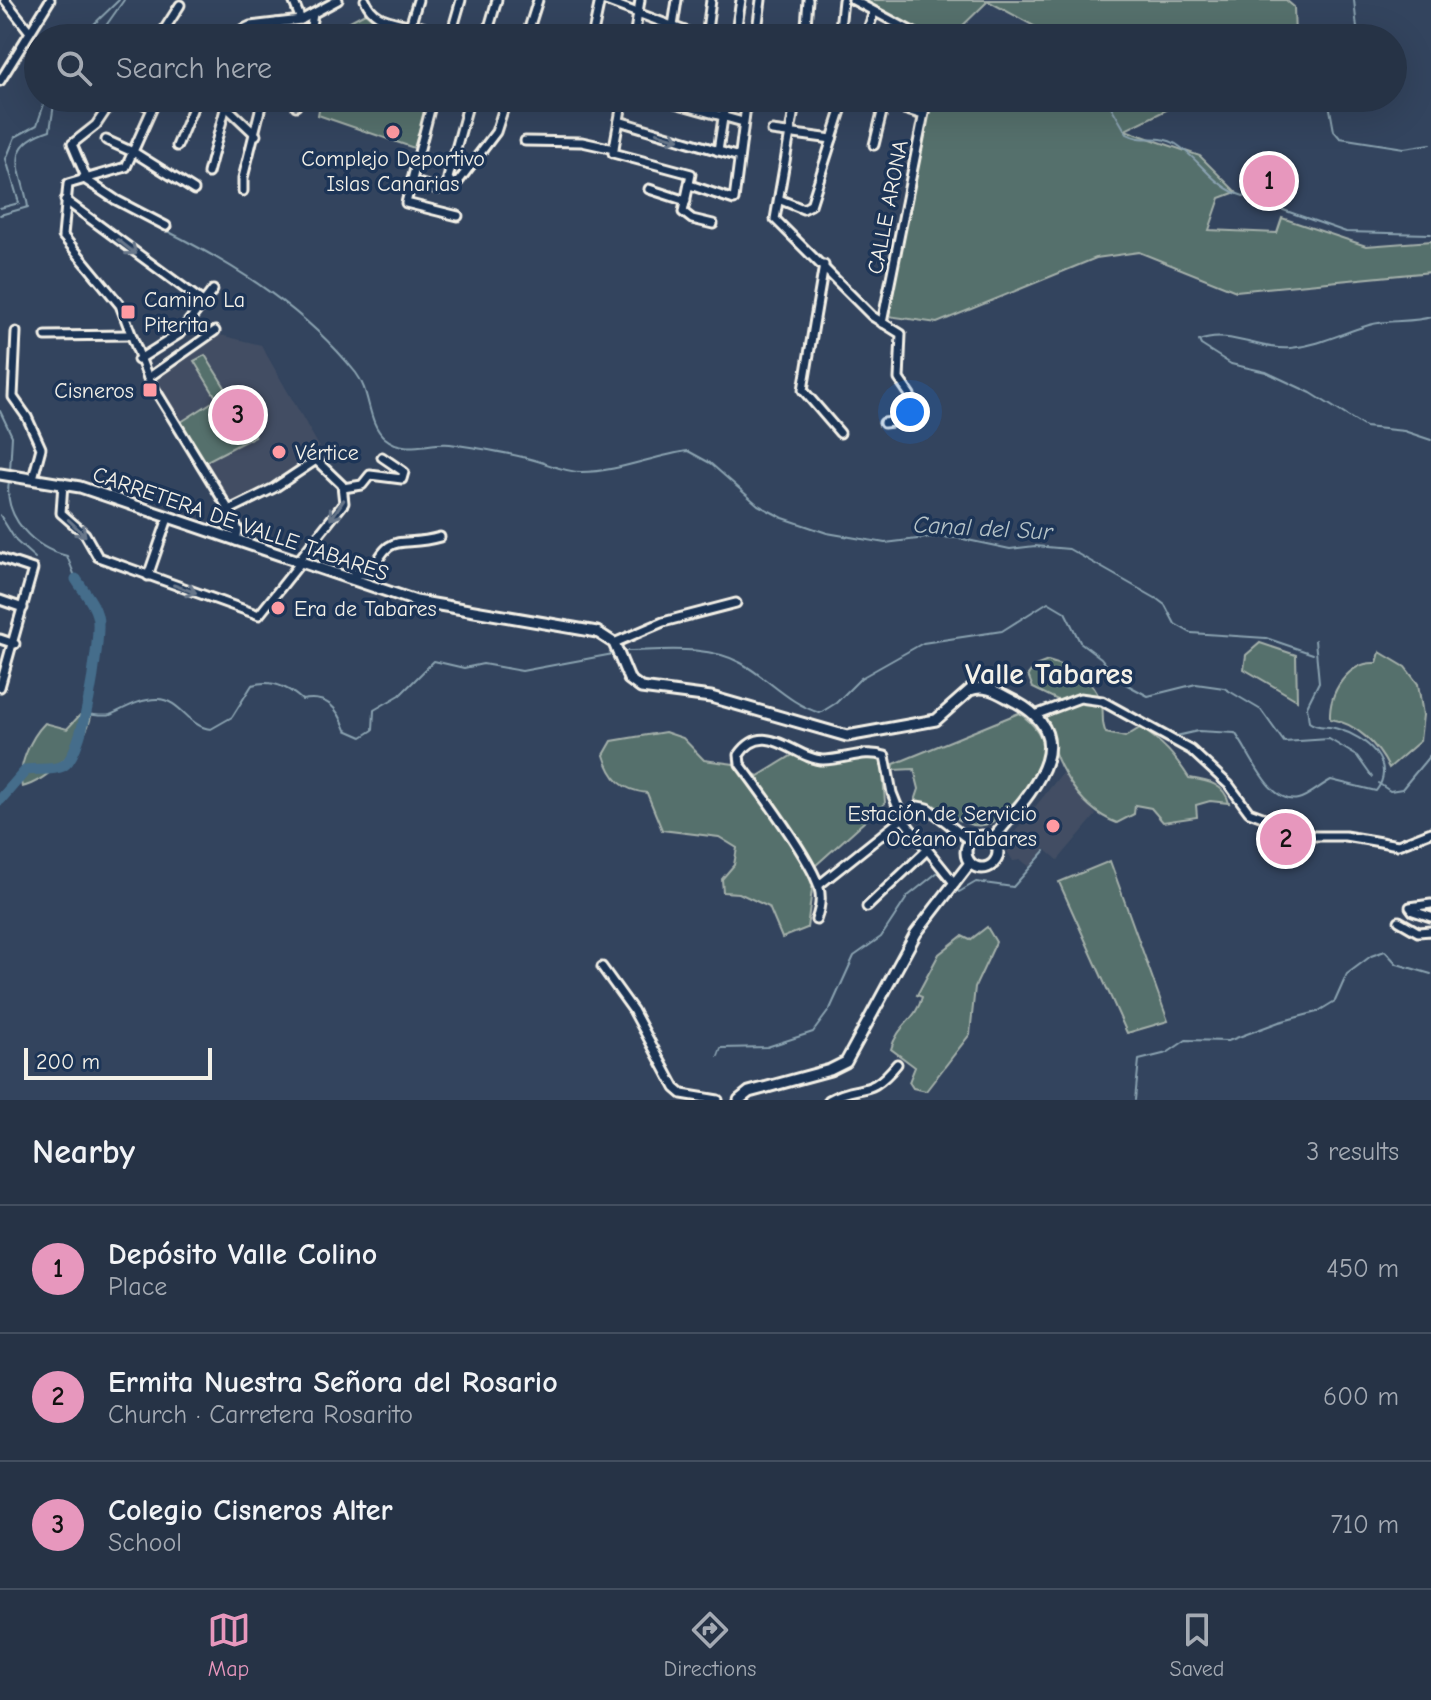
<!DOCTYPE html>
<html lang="en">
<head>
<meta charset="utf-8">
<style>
  :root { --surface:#263346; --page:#323f51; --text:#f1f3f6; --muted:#a4aab3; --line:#424e5f; --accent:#e797bd }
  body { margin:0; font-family:"Comic Neue",sans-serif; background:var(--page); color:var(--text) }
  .scale { position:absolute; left:24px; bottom:20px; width:188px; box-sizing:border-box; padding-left:8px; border:4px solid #f4f1e8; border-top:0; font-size:22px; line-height:28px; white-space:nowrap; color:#f4f1e8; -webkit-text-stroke:6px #1d3557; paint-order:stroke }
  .you { position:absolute; left:910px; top:412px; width:28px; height:28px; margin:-20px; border:6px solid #fff; border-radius:50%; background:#1a73e8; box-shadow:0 0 0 12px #1a73e833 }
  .badge { display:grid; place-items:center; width:52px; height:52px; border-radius:50%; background:var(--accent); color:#111; font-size:26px; font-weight:700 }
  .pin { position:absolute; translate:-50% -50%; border:4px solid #fff; box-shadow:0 2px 8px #0006 }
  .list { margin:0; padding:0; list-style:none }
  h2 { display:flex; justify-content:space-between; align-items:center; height:104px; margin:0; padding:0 32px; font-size:34px }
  h2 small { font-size:26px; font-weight:400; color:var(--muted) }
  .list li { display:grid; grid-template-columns:52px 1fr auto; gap:24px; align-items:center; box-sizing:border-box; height:128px; padding:0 32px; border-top:2px solid var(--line) }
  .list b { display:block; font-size:30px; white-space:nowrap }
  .list p { margin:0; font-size:26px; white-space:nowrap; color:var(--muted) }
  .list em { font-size:26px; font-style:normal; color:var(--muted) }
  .icon { flex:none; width:44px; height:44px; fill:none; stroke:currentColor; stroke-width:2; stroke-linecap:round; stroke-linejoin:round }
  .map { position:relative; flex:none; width:1431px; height:1100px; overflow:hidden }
  .search { position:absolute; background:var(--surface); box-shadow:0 8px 32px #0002; left:24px; right:24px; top:24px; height:88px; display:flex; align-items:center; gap:20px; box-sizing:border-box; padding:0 28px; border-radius:44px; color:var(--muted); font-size:30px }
  .sheet { height:488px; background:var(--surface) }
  nav { display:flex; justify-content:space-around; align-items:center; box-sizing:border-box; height:112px; border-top:2px solid var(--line); background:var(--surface); font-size:22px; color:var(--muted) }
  nav a { display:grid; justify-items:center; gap:4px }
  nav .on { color:var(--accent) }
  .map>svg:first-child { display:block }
  .built { fill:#424e63 }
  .green { fill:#556f6c; stroke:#a4b0aa; stroke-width:2 }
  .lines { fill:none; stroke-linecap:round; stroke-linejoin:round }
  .stream { stroke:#8aa2b0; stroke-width:2 }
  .river { stroke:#446d8b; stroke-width:11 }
  .street-casing { stroke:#f4f1e8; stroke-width:13 }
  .secondary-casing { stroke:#f4f1e8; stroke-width:15 }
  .street { stroke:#1d3557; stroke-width:7 }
  .secondary { stroke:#1d3557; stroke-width:9 }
  .oneway { stroke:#68778a }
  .poi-dot { fill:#ff9aa2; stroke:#1d3557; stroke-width:3 }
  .labels { text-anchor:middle; stroke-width:7; stroke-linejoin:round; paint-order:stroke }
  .poi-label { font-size:22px; fill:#f4f1e8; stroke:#1d3557; text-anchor:start }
  .street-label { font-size:22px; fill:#f4f1e8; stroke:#1d3557 }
  .water-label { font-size:24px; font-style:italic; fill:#b6c3c7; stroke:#1d3557 }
  .district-label { font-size:30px; font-weight:bold; fill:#f4f1e8; stroke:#1d3557 }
</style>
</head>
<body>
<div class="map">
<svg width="1431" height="1100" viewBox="0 0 1431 1100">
  <rect width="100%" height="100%" fill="#33445e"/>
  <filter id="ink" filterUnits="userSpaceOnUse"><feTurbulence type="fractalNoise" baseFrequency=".0125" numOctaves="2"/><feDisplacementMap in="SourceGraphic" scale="16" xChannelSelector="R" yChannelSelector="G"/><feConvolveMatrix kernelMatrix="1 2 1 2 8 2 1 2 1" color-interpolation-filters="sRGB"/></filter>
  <g filter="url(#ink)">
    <g class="built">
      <polygon points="220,335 261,345 320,448 276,480 229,503 155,379"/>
      <polygon points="1063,772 1096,815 1058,860 1045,849 1030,867 1021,860 1013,861 1007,851 1010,838"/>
    </g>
    <g class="green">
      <polygon points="861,0 1286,0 1294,7 1295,38 1028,38 1036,27 988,1 950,38 934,38"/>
      <polygon points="365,13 375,21 427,38 333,38 335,29"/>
      <polygon points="321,98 429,98 414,148 318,115"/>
      <polygon points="931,98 1191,98 1125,130 1200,156 1236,192 1220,198 1209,230 1277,233 1282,218 1366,246 1431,241 1431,272 1236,291 1139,252 1096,258 937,323 888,316"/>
      <polygon points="205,355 255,436 205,462 181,422 217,399 194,361"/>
      <polygon points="1260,643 1296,655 1297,700 1244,669 1246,655"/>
      <path d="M1380,652L1405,667L1418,684L1423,715L1420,741L1389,768C1378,745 1356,723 1330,719C1329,692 1348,661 1377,663Z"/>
      <path d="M1048,661C1070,667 1094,679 1101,702C1105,713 1100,721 1106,733L1125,737L1140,728C1162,741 1175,756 1189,778C1207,781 1224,783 1229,803L1210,801L1196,805L1197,817L1163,822L1151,808L1135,805L1134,814L1117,823C1075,807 1052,758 1044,715L1057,709L1058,700L1033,688L1028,675L1035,666Z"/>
      <path d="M1019,713C1073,751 1026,793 991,823C960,835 943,799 915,801L919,789L914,769L893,770L894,764Z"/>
      <path d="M80,715L91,716C86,744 47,781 22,787C17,768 30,738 45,723L67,729Z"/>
      <path d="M665,732L683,738L704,760L734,764L758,776L796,753C832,773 856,747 882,761L885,803L815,866L807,928L782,938L769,907L739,893L723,892L722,879L734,865L737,848L719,837L662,830L647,793C622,790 611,779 604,755L612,741Z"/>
      <polygon points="1110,861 1168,1021 1127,1033 1059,882"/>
      <path d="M987,927L996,942L975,987L970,1034L926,1091L913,1088L909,1082L915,1067L891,1049C898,1024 916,1021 922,997L917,995L939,954L962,936L970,940Z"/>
    </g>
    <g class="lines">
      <g class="stream">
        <polyline points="1354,0 1358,38"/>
        <polyline points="60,38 91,27 119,0"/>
        <polyline points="73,38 105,27 124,0"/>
        <path d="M1106,98L1127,134C1143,143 1160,134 1176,144C1198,158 1211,182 1235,193L1346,232L1431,234"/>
        <polyline points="1328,98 1334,131 1340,138 1404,148 1431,144"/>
        <polyline points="0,208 19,203 6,159 15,137 37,125 46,98"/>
        <path d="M0,215L28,207C23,172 0,146 50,130L55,98"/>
        <path d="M167,231C238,267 306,310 356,373C371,392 367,423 385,438C404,454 427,442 450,444C478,448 506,452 534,460C549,464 565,472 581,472C618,472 652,456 688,451L710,463L758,505L783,518L827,533L885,543L934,537L958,538L1010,549L1035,546L1069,549L1157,599L1165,605L1175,624L1191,633L1266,638L1313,654"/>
        <path d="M1431,317C1411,323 1389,319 1369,325C1341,333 1321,345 1291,348C1260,351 1229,329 1199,341L1201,345L1231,364L1266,372L1311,393L1365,427L1404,431L1431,440"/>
        <polyline points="0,411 12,436 10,471"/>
        <path d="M9,481C3,518 34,548 67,556L76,579"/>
        <polyline points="0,515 16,541 35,558"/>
        <path d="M622,651C660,651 706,644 741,663C768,678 789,704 820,713L836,703L861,678L923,643L1002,631L1048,602L1065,612L1080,642L1101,658L1118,680L1148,696L1196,684L1224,688L1261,710L1284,742L1329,739L1357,756L1372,777"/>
        <path d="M84,714C90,714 104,717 110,715C124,709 139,699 157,699C181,699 189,728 211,729L232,717L252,685C271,679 287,686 302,700C327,695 338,708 346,730L362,737L373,730L374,710L400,695L434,661L464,668L483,664L522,671L613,654"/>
        <path d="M1176,736L1198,731L1235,733C1248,748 1269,806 1298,799C1308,797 1321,785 1331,780L1376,791C1397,763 1366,737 1338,729C1327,725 1318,729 1309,722L1307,706L1319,682L1315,640"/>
        <polyline points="1378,783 1390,791 1402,789 1431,754"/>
        <polyline points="956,889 959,892 976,882 1013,887 1045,851"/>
        <polyline points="718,1056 721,1048 767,1047 813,1032 830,1009 854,956 881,937 908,896 938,872 951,884"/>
        <polyline points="1135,1100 1139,1060 1167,1053 1186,1040 1228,1041 1279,1022 1317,1012 1335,1001 1347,974 1371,956 1385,951 1397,964 1431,974"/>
      </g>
      <path class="river" d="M0,800L26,770C37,768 53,771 63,766C84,755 99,647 98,623C98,607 84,592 76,579"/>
      <g class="street-casing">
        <g id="street">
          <polyline points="5,0 30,32"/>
          <polyline points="293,0 301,20"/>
          <path d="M365,0C373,19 388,20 407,25L411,23L452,38"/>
          <polyline points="603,0 704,38"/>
          <polyline points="853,0 924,38"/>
          <polyline points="411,23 418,0"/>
          <polyline points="673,26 677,0"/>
          <polyline points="159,38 180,5"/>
          <polyline points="225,38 250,26 301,20 338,0"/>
          <polyline points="274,38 277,23"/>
          <polyline points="309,38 313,14"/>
          <polyline points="450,38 461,0"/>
          <polyline points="486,38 497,0"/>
          <polyline points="526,38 538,0"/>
          <polyline points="592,38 600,0"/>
          <polyline points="634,38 640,0"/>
          <polyline points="706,38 711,0"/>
          <polyline points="735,38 741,0"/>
          <polyline points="756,38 761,0"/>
          <polyline points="805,38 808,0"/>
          <polyline points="839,38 843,0"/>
          <polyline points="865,38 874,12"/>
          <polyline points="0,81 50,0"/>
          <polyline points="131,98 152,108"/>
          <polyline points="157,98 126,167 68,184 63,236 120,305 148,378 229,510 238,530 236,541"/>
          <polyline points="217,98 256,135"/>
          <polyline points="433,98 406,203 458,216"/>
          <polyline points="623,98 613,153 691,174 683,212 692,219 713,224"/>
          <polyline points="657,98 743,122"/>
          <polyline points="796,98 775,219 872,316 901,334 899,379 910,395 911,412 900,421 884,423"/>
          <polyline points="869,98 923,115"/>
          <polyline points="296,106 298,98"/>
          <polyline points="619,121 739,157"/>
          <polyline points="772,131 832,139"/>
          <polyline points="106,140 135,153 194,190"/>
          <polyline points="525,141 582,142 614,149"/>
          <polyline points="874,145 885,100"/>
          <polyline points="177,146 197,98"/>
          <polyline points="718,151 726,98"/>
          <polyline points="208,173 228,98"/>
          <polyline points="86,177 72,144 96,125 114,98"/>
          <polyline points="83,178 116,200 166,226"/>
          <polyline points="411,181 438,189 458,182 496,132 507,98"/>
          <polyline points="451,183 448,178 470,98"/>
          <polyline points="690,185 734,200 747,98"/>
          <polyline points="649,189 686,201"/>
          <polyline points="243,191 243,178 263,98"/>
          <polyline points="65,200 203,302"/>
          <polyline points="781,200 803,209 811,205 845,98"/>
          <polyline points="824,265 803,390 840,433"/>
          <polyline points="882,323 927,98"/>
          <polyline points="16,332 13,397 27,417 41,448 33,478"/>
          <polyline points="46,336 130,335"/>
          <polyline points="138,360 179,334 213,290"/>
          <polyline points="148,378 215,331"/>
          <polyline points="63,483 61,513 85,534 98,557 259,615 301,562"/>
          <polyline points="343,488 362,485 370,475 402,479 404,472 382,457"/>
          <polyline points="229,510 274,488 316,460 342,485 344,503 298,561"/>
          <polyline points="0,558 33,569 0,687"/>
          <polyline points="148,576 168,518"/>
          <path d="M352,579L354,573L371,575C390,528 400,549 440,537"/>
          <polyline points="0,600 23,608"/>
          <polyline points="0,639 15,644"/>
          <polyline points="614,643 663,622 736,603"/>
          <polyline points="1035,715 1080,698 1102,701 1191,750 1229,785 1249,812 1314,836 1345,836 1398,845 1431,832"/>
          <polyline points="819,885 918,806 928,808 970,841"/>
          <polyline points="1431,904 1410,907 1413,911 1431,917"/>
          <polyline points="867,907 926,851"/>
          <path d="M816,920C820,909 822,899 819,888C814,864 758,788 740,764L739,755C765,717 796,760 823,760C845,760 864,749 885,756L892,793L902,818L955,884"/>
          <polyline points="1399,921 1418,932 1431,931"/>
          <polyline points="602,967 633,1010 675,1088 682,1094 718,1100"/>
          <path d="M829,1100C861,1082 868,1100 897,1064"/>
        </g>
      </g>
      <g class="secondary-casing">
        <g id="secondary">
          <path d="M0,474L80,487L416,601L597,632L614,643L629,679L641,688L711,697L847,736L936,720L970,690C987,683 1001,695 1016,702C1088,741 1023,800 992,840"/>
          <circle cx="982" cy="852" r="16"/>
          <polyline points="739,1100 749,1092 830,1070 846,1062 916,933 970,863"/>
        </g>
      </g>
      <use href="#street" class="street"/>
      <use href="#secondary" class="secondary"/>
    </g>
    <defs><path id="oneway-shaft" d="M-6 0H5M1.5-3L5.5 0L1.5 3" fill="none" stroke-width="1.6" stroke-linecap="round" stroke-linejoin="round" transform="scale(2)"/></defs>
    <g class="oneway">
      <use href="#oneway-shaft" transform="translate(668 136) rotate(17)"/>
      <use href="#oneway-shaft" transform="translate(127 247) rotate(38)"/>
      <use href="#oneway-shaft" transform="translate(337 510) rotate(124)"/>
      <use href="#oneway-shaft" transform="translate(77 528) rotate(44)"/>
      <use href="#oneway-shaft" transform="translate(185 589) rotate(19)"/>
    </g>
  </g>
  <g class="poi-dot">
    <circle cx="393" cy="132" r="8"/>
    <rect x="120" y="304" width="16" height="16" rx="4"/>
    <rect x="142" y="382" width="16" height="16" rx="4"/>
    <circle cx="279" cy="452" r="8"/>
    <circle cx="278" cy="608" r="8"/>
    <circle cx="1053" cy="826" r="8"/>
  </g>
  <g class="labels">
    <g class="poi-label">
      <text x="393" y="166" text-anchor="middle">Complejo Deportivo<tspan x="393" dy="25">Islas Canarias</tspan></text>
      <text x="144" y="307">Camino La<tspan x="144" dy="25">Piterita</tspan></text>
      <text x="134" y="398" text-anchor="end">Cisneros</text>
      <text x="295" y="460">Vértice</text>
      <text x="294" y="616">Era de Tabares</text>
      <text x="1037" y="821" text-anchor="end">Estación de Servicio<tspan x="1037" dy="25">Océano Tabares</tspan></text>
    </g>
    <g class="street-label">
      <text transform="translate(887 207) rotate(-79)" y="8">CALLE ARONA</text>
      <text transform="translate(241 523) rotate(19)" y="8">CARRETERA DE VALLE TABARES</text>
    </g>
    <g class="water-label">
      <text transform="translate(983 528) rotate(3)" y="8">Canal del Sur</text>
    </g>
    <g class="district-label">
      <text x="1049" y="684">Valle Tabares</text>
    </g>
  </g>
</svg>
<div class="scale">200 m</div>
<div class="you"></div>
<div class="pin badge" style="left:1269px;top:181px">1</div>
<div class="pin badge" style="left:1286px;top:839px">2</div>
<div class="pin badge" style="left:238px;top:415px">3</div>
<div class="search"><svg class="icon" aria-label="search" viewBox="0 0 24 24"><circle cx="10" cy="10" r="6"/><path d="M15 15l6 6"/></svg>Search here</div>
</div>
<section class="sheet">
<h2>Nearby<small>3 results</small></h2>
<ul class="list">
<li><span class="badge">1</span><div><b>Depósito Valle Colino</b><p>Place</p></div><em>450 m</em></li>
<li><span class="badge">2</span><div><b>Ermita Nuestra Señora del Rosario</b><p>Church · Carretera Rosarito</p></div><em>600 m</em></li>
<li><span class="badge">3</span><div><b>Colegio Cisneros Alter</b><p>School</p></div><em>710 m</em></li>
</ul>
</section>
<nav>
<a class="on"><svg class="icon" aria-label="map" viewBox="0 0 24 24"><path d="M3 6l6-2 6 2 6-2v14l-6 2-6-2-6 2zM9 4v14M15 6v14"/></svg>Map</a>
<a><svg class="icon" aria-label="directions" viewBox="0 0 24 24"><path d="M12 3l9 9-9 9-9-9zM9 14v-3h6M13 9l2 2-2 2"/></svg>Directions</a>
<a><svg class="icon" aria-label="saved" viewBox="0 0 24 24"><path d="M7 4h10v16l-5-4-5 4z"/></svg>Saved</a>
</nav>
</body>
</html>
